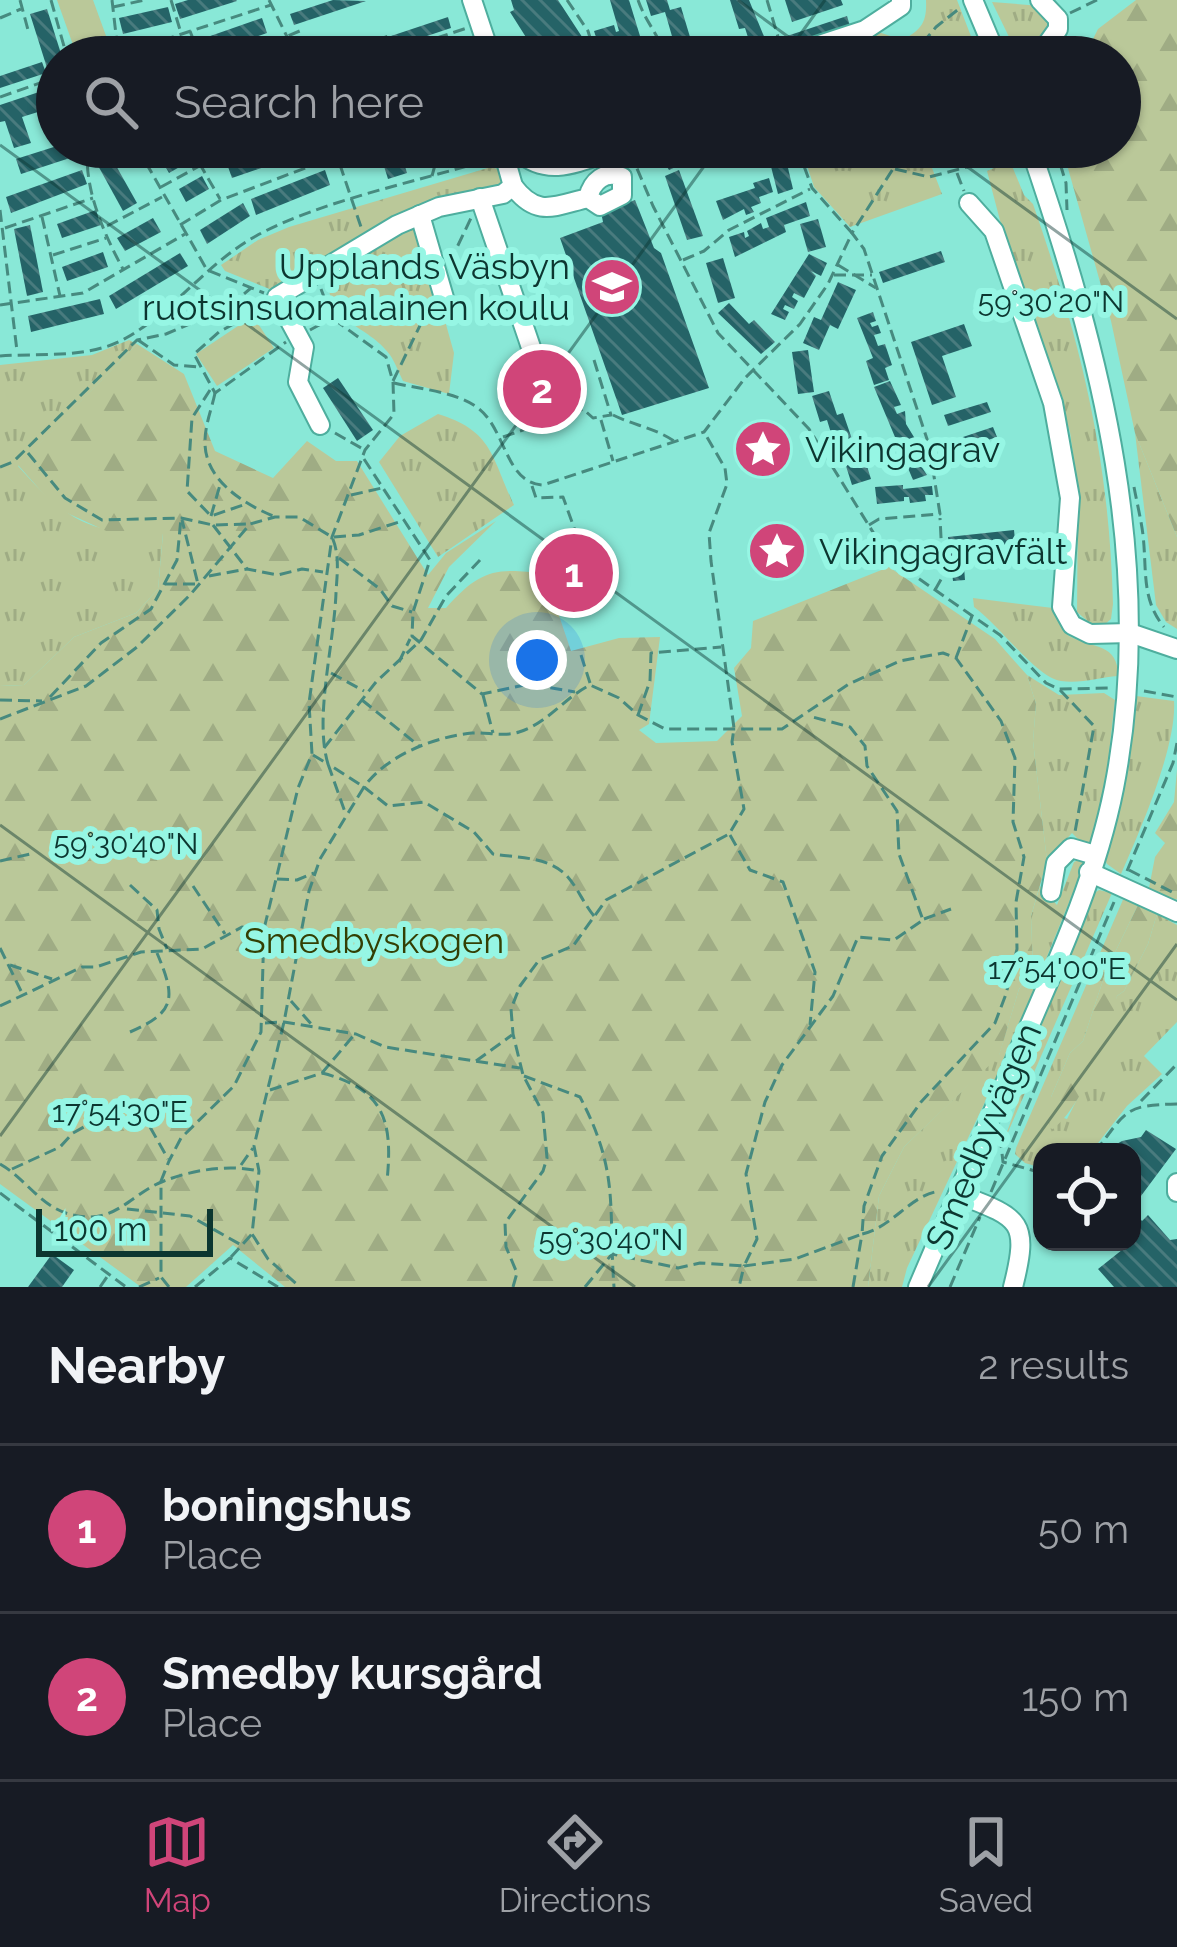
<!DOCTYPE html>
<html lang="en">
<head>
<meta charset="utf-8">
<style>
  :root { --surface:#171b24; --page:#20242c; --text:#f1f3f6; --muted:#9ea1a6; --line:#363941; --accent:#d04579 }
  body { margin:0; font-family:Raleway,sans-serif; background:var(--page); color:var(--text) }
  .controls { position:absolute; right:36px; bottom:36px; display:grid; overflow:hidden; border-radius:24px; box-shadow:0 3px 9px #0004 }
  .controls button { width:108px; height:108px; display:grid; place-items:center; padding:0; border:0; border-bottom:3px solid var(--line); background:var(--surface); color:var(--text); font:60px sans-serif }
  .scale { position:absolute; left:36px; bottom:30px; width:177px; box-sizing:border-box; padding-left:12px; border:6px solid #0c3630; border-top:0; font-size:33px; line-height:42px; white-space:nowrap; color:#0c3630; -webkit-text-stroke:9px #96f6e4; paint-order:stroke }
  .you { position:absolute; left:537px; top:660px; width:42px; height:42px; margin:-30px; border:9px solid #fff; border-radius:50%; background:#1a73e8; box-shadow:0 0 0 18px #1a73e833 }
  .badge { display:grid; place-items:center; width:78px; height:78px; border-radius:50%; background:var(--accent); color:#fff; font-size:39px; font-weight:700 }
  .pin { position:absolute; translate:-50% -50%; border:6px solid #fff; box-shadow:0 3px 12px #0006 }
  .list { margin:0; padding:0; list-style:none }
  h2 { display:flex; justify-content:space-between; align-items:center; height:156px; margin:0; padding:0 48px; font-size:51px }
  h2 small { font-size:39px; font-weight:400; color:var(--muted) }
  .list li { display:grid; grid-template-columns:78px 1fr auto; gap:36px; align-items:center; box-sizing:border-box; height:168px; padding:0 48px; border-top:3px solid var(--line) }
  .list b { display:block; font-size:45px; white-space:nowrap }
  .list p { margin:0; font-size:39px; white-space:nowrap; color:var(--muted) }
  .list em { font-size:39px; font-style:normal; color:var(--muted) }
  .icon { flex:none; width:66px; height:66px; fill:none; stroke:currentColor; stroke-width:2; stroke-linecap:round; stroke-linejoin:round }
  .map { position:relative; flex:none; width:1177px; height:1287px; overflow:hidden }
  .search { position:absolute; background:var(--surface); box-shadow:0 3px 9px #0004; left:36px; right:36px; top:36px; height:132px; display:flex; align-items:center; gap:30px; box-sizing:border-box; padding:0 42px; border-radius:66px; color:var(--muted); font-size:45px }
  .sheet { height:492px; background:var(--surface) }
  nav { display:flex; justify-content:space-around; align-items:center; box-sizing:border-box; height:168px; border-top:3px solid var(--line); background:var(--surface); font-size:33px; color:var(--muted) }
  nav a { display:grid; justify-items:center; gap:6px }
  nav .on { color:var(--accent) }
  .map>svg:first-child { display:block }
  .grass { fill:url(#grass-tufts) }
  .forest { fill:url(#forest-firs) }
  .garden { fill:#bac899 }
  .building { fill:url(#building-back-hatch) }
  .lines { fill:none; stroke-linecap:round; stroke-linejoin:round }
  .minor-casing { stroke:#4eae9e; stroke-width:22 }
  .path { stroke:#478a7f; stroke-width:3; stroke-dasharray:12 6; stroke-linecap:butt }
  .minor { stroke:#fff; stroke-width:18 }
  .ticks { fill:none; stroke:#0c3630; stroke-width:3; stroke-opacity:0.45 }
  .labels { text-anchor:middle; stroke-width:12; stroke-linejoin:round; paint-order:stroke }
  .poi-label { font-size:36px; fill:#0c3630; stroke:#96f6e4; text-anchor:start }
  .park-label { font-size:36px; fill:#333f03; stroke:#96f6e4 }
  .street-label { font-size:36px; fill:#0c3630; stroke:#96f6e4 }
  .ticks-label { font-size:30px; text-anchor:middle; fill:#0c3630; stroke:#96f6e4; stroke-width:12; stroke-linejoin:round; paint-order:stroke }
</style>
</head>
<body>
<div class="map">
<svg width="1177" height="1287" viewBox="0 0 1177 1287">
  <defs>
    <pattern id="grass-tufts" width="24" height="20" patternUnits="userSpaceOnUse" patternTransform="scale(3)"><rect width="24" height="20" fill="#bac899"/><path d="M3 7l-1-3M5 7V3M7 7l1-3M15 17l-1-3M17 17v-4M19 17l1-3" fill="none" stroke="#9fac84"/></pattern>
    <pattern id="forest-firs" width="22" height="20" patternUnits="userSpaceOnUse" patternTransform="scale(3)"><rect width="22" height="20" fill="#bac899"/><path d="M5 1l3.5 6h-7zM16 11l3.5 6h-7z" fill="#9fac84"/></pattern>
    <pattern id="building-back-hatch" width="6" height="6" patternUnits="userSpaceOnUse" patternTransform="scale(3)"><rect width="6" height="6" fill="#256367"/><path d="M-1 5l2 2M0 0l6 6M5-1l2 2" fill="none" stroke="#497b7e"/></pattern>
  </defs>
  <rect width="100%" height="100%" fill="#89e8d7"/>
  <g class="grass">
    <path d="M926,0H957L979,57H841L877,46L875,31L903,40C922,29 927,22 926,0Z"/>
    <polygon points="992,2 1041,6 1053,28 1038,48 1020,50 1010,39"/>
    <polygon points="801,147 924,147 942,194 850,227 814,187"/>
    <path d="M1010,161L1024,195L1033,204C1081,343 1109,455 1113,604L1111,619L1103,626L1091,624L1077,612L1078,493L1070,432L1002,228L987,171Z"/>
    <polygon points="491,167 500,170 504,182 496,191 440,204 286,288 272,290 225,271 221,265 258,240 289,227"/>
    <path d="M410,228L420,231L454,353L449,394L403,381C399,373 395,362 390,355C367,323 326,326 328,274Z"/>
    <path d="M129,340L137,344L18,466C66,520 89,535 163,533L158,589L136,613L74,637L24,685L0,686V365L92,355Z"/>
    <path d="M438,414C493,431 491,456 514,505L438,557L379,462L400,436Z"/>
    <polygon points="1135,433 1177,537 1177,629 1166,622 1156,605"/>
    <path d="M973,598L1053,608L1069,636C1094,649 1118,643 1118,676C1100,677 1081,684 1061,681C1037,678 999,625 974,607Z"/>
    <polygon points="1027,675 1059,695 1104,693 1115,700 1104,798 1092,845 1085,846 1072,833 1047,861 1033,741 1036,704"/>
    <path d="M1136,696L1174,701C1177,746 1140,831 1121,874L1107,864L1104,858L1120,796Z"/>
    <polygon points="1081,859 1085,863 1007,1055 907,1268 902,1287 868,1287 879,1196 904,1147 999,1055 1019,989 1033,970 1031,916 1040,886 1057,905 1074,862"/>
    <polygon points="1099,890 1112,893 1002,1146 1021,1093 1019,1074 1093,894"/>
    <polygon points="1125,895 1139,903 1106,971 1083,1041 1070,1053 1051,1097 1052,1114 1067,1119 1093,1068 1117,996 1124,991 1148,944 1157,914 1177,925 1177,1022 1144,1056 1162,1074 1127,1106 1091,1152 1042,1152 1042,1168 1025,1163 1015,1154 1016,1148"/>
  </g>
  <g class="forest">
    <polygon points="1136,0 1177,0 1177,537 1135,433 1111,321 1062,147 1120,147 1120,57 1084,57 1098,29"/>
    <path d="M137,344L184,374L215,451L273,478L307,441L336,461H357L428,575L446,553L496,521L449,567L428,608H446C480,570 495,567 545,574L571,651L619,638L660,637L649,724L639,730L656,743L717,741L742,716L734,668L751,648L753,621L889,567L995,639L1027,675L1036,704L1033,741L1047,861L1031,916L1033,970L1019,989L999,1056L904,1147L879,1196L868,1287H285L233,1245L186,1287H141L0,1184V686L24,685L74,637L136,613L158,589L163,534L115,535L56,508L18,465Z"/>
    <polygon points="1177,770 1177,899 1174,901 1149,888 1155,857 1165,843 1155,833 1174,802"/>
    <path d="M1139,903L1157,914L1148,944L1124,991L1117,996C1111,1033 1082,1107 1053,1129L1049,1128L1051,1097L1070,1053L1083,1041L1106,971Z"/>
  </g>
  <g class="garden">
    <polygon points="57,0 93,0 109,44 77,56"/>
    <polygon points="253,316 274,348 217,386 196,354"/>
  </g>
  <g class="building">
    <polygon points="188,0 236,0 237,1 180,19 175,4"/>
    <polygon points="333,0 366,1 294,25 290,14"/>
    <polygon points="511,0 558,0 588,46 571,57 551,57 538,36 529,42 510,12 514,10"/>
    <polygon points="610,0 629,0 640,36 601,53 594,31 614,25 616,32 619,31"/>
    <polygon points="646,0 667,0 670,10 681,7 696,57 678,57 665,12 651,16"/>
    <polygon points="730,0 749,0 770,51 754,56 745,28 739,29"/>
    <polygon points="785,0 841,0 843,5 792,22"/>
    <polygon points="168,7 172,22 123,34 119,18"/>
    <polygon points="47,9 62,57 57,57 57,68 48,71 30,14"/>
    <polygon points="847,16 850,26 800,42 803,52 793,55 787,36"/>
    <polygon points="448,17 451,28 391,48 388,37"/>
    <polygon points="262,18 267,33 201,56 196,41"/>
    <polygon points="383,39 387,50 366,57 331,57"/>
    <polygon points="42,62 46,73 0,88 0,76"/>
    <polygon points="57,86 57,106 22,117 31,143 14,148 5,121 0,122 0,105"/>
    <polygon points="57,146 76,147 79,155 21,174 16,159"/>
    <polygon points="154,147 173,147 183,165 169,173"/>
    <polygon points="378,147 399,147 407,173 388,179"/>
    <polygon points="684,147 724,147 725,153 712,157 710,152 669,170 660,155"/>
    <polygon points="766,147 783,147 793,189 778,194"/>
    <polygon points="268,150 273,164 232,178 227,164"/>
    <polygon points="110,155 137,203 123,211 96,162"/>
    <polygon points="82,170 87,184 11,213 6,197"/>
    <polygon points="325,170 330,185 256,215 251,199"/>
    <polygon points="679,170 703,236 687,240 665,176"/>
    <polygon points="202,176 209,189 186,202 179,189"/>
    <polygon points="769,178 773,192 759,197 761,203 751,207 754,212 746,215 744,209 723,220 716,201 755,188 753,183"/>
    <polygon points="635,200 654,248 661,253 709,388 622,415 560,238 603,222 601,212"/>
    <polygon points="806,202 810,216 784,225 786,232 735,257 729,237 744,232 745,238 749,236 747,231 761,223 763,229 769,227 766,218"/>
    <polygon points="243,203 250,216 207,244 200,230"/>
    <polygon points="96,210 101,225 62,238 57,224"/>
    <polygon points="153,218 161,232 125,251 117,238"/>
    <polygon points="818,219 826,247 808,252 800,224"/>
    <polygon points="30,225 43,292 27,296 14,229"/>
    <polygon points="941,251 945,262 883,283 879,272"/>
    <polygon points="103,252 108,267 67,281 62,267"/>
    <polygon points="180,253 188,266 116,309 109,296"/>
    <polygon points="809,254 827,263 821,276 811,271 816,276 804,298 794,293 792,297 798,301 794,309 785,305 783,309 789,312 785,320 771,314"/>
    <polygon points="723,258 735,298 718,303 706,263"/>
    <polygon points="838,282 856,290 838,329 830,325 819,350 803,343 814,317 821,320"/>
    <polygon points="100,299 104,314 31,332 28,316"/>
    <polygon points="729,303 749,324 754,320 775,342 761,354 718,313"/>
    <polygon points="873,312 876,321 870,323 872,327 878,325 881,333 874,335 878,346 885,344 892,365 885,368 889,380 874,385 866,361 873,358 857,318"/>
    <polygon points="964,324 972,346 942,356 956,397 932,405 911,342"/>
    <polygon points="808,350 814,392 798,394 792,352"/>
    <polygon points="558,375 563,388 526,403 521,389"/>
    <polygon points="338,378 373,430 357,441 323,388"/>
    <polygon points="890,381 901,405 894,407 897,414 905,411 906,424 917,442 911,444 913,450 919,448 923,461 919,463 927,475 913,480 874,387"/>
    <polygon points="829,391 837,415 843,413 852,439 858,437 871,479 852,485 839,444 835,446 827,420 820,422 812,396"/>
    <polygon points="987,402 991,412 948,426 944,415"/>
    <polygon points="993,427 997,437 955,451 951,441"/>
    <polygon points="903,485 903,489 932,486 933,495 925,495 926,501 910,503 909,497 904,497 904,501 877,504 875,487"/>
    <polygon points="1014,530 1017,561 964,567 965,580 953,581 948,537"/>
    <polygon points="1146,1130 1176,1149 1132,1208 1132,1152 1103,1152 1122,1141 1141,1137"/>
    <polygon points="1132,1210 1142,1221 1148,1215 1170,1240 1177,1239 1177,1287 1114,1287 1098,1269 1132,1242"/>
    <polygon points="52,1254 74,1270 62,1287 28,1287"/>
  </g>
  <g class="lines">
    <g class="minor-casing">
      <g id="minor">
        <polyline points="472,0 491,57"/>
        <polyline points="973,0 997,57"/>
        <polyline points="810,48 865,30 901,6 901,0"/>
        <polyline points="1038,57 1058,29 1058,19 1040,0"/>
        <path d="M504,155L518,151C549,180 582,160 617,149"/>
        <path d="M513,186C537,218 554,206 588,198L600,206L622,195V177C605,170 592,181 588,198"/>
        <polyline points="480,198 537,365"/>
        <polyline points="969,203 994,231 1053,403 1070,498 1062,607 1072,625 1090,634 1130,633 1177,649"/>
        <polyline points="420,215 447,308"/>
        <polyline points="320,425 298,382 304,347 277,297 397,225 439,207 503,194 513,186 502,147"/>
        <polyline points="1089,872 1177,912"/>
        <polyline points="1051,892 1056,863 1071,848 1095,855"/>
        <polyline points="1177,1183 1177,1192"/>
        <path d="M958,1194C1020,1218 1030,1220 1013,1287"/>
        <path d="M918,1287C954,1203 990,1120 1025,1036C1060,956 1097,874 1114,788C1157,568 1101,354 1030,147"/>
      </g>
    </g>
    <g class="path">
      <polyline points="20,0 28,30"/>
      <polyline points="51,0 67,57"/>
      <polyline points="112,0 118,52"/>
      <polyline points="171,0 181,33"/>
      <polyline points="269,0 297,57"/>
      <polyline points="567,0 588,31 596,57"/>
      <path d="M638,0C646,23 658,33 666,57"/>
      <polyline points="767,0 784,57"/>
      <polyline points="113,7 145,0"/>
      <polyline points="1070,13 1097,0"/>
      <polyline points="0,18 21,9"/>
      <polyline points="190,31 200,57"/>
      <polyline points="111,57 271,5"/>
      <polyline points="239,57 302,30"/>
      <polyline points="309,57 312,55"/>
      <polyline points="380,57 391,53 384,31"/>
      <polyline points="396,57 391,53 467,28"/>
      <polyline points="632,57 659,46"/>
      <polyline points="911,57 936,27 960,8"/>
      <polyline points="0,97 57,77"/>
      <path d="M88,147C83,187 104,234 123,269"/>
      <polyline points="137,147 207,270 264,293"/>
      <polyline points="190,147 220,199"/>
      <polyline points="288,147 295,167"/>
      <polyline points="334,147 362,230"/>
      <polyline points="1048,147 1051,154"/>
      <polyline points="1055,147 1066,183 1067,210"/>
      <polyline points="630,152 653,206 718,333 809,429 889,558 1000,635 1046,683 1059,689 1109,688"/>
      <polyline points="895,169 929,177 1017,154"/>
      <polyline points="957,173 964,191"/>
      <polyline points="432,176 438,154"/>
      <polyline points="161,187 234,147"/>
      <polyline points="0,210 17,351"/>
      <polyline points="42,217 60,296"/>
      <polyline points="180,225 221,200 337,156"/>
      <polyline points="107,226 162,197"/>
      <polyline points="5,228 93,198"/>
      <polyline points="53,255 106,238"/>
      <polyline points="683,260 704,251 729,230 810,189"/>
      <polyline points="450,262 472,216"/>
      <polyline points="838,265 876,288"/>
      <polyline points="834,275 872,275"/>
      <polyline points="0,305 83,293 185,234"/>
      <polyline points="266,306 219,332 194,354 215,393 286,342"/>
      <polyline points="310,330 332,318"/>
      <polyline points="138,340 174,365 198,367"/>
      <path d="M0,356C40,353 90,359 126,338C174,311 207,263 256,236C319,201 420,181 491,159"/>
      <polyline points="393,381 431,303"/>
      <path d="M394,383C420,389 457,392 478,408C506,429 505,483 543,485L704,432L745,378L800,324L828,284L852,233L812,188L797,147"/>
      <polyline points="210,390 192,418 187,491 211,516 246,504"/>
      <path d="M215,393C212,408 205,425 205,441C204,479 242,503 273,516"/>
      <path d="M613,415C633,425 655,428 674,441"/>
      <polyline points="601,420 613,461"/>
      <polyline points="335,433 363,449"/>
      <polyline points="503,437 583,409 593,418 611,415 594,360"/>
      <polyline points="931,445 942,441"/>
      <polyline points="28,453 65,498 102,520 181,518 213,525 248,524"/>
      <polyline points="364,459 430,560 413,612 412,636 482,694 529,684 575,692"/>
      <polyline points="0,467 13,462 137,340 166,334 227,308 251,288"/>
      <polyline points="532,486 536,498 563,497 582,550 591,563"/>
      <path d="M1134,487C1137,503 1141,519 1143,535C1147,570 1141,599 1164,627"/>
      <polyline points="351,495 382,488"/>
      <polyline points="211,516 220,485"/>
      <polyline points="213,525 247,569"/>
      <polyline points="869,525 879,519 940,514 929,445 864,249 852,233 907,147"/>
      <polyline points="334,537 359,535 405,520"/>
      <polyline points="339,558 380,589 392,606 412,612"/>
      <polyline points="209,576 247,569 278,575 302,569 323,572"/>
      <polyline points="165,584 198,584 182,520"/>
      <polyline points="935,590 943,576 940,518"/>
      <polyline points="581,655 590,683"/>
      <polyline points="956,658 972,616"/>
      <polyline points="399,662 410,639"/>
      <polyline points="331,673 364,691"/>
      <polyline points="1060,690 1094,726 1075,832"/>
      <polyline points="1144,691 1177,697"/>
      <polyline points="483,695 493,733"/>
      <polyline points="50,697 101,643 151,609 177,560 181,518"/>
      <polyline points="0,700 42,701"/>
      <polyline points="362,700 419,746"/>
      <polyline points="638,715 650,681 651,653 721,647"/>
      <path d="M0,719L86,686L137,647L190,595L250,524L275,517H299L332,537C340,555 337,574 336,593C334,645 314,718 328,764L364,787L320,859L309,891L284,1022L254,1146L259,1171L252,1234L268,1259L300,1287"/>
      <polyline points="324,748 376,682 421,640 446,596 480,560"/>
      <polyline points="313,755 328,764 345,812"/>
      <polyline points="730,835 750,870 783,882 815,972 810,1025"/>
      <polyline points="0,861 30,854"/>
      <polyline points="1129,870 1174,893"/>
      <polyline points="1127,871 1173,763 1177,743"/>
      <polyline points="277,879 297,880 314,873"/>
      <polyline points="130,885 157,910 159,929 167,949"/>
      <polyline points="193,886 225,934"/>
      <path d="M594,916C584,904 577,887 567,876C548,856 517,858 493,854L474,832L424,802L388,806L364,787C386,756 433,737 472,733C487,732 504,737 519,732C548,723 564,698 590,685L619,698L638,715L665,729H782L849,684L900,661L943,653L956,658L1001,721L1015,758L1013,822L1024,857L1016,902L1017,949L1006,994L995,1023L921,1102L882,1156L864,1206L862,1234L795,1259L744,1266L739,1287"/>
      <polyline points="924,919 951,909"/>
      <polyline points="0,948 21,991"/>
      <polyline points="10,965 52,979"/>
      <polyline points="291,1001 312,1025"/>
      <polyline points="0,1006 82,967 96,967 141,952 202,949 242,927 298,937"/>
      <polyline points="265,1023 284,1022 356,1034 385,1047 520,1068"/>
      <path d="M130,1032C176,1012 176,998 157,953"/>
      <polyline points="476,1061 512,1035"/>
      <path d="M322,1073C385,1089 393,1122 387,1181"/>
      <path d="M524,1076L580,1097C620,1173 608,1207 614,1287"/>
      <polyline points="270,1090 322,1073 354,1035"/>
      <polyline points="126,1101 145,1118 168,1159"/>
      <polyline points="1141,1101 1177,1064"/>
      <polyline points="1000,1136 1003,1162 1042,1173"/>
      <path d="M1095,1152C1127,1111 1123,1105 1177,1104"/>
      <path d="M0,1164C25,1178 40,1206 69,1214C115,1227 129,1194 164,1181C192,1170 229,1164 258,1171"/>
      <polyline points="241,1165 253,1148"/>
      <polyline points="12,1169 60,1147 73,1133 102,1117"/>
      <polyline points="991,1192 1114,902"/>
      <polyline points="0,1193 126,1287"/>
      <polyline points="127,1209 190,1216 243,1246"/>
      <polyline points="231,1257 252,1234"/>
      <polyline points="100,1287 109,1274"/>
      <polyline points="139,1287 159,1278"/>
      <polyline points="169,1287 161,1277 161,1181 169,1161 181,1138 234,1086 261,1032 264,929 298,788 312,754 309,703 332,537 365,450 394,414 393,382 386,357 332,318 321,289"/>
      <polyline points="195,1287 230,1258 278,1287"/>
      <polyline points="513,1287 517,1273 506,1247 505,1223 543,1171 547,1158 543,1113 523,1075 513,1034 511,1009 520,986 539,960 573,946 606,900 729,834 744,809 732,742 734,728 711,561 709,533 727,484 725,468 704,432"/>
      <polyline points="585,1287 612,1254 678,1268 700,1263 744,1266 757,1239 746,1174 765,1102 782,1065 833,996 858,937 894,940 923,920 899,854 897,811 867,766 865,746 850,727 809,716"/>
      <path d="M853,1287L862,1234C893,1227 910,1195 940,1191"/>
      <polyline points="950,1287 980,1217"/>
    </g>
    <use href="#minor" class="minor"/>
  </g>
  <path class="ticks" d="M738,0L816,57M784,57L825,0M0,145L1177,1000M940,147L1177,319M0,825L635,1287M0,1136L718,147M928,1287L1177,944"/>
  <defs>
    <g id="school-disc" transform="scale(3)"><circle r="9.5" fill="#d04579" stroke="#96f6e4"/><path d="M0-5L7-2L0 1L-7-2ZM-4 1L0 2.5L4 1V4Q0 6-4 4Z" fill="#fff"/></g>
    <g id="sight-disc" transform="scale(3)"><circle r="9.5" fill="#d04579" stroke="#96f6e4"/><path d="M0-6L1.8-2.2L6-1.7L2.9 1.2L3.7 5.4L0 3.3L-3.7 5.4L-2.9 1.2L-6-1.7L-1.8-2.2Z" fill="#fff"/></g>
  </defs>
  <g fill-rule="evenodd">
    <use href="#school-disc" x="612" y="287"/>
    <use href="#sight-disc" x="763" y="449"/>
    <use href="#sight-disc" x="777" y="551"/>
  </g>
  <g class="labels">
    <g class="poi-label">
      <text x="570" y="279" text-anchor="end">Upplands Väsbyn<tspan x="570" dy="41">ruotsinsuomalainen koulu</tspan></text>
      <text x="805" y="462">Vikingagrav</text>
      <text x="819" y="564">Vikingagravfält</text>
    </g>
    <g class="park-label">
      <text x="374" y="953">Smedbyskogen</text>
    </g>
    <g class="street-label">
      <text transform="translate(983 1136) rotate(-67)" y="13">Smedbyvägen</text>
    </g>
  </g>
  <g class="ticks-label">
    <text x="1051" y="312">59°30'20"N</text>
    <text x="126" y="854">59°30'40"N</text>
    <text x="1057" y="979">17°54'00"E</text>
    <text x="120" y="1122">17°54'30"E</text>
    <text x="611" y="1250">59°30'40"N</text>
  </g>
</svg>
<div class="controls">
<button><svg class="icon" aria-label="locate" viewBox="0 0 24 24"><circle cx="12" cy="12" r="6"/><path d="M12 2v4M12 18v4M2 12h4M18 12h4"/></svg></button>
</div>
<div class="scale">100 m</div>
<div class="you"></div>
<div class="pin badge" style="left:574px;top:573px">1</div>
<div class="pin badge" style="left:542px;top:389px">2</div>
<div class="search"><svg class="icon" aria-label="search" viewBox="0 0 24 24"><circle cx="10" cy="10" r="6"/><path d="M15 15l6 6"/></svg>Search here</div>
</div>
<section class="sheet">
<h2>Nearby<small>2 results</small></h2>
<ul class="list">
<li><span class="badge">1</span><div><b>boningshus</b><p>Place</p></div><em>50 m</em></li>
<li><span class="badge">2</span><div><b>Smedby kursgård</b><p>Place</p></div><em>150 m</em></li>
</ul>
</section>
<nav>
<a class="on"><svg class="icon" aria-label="map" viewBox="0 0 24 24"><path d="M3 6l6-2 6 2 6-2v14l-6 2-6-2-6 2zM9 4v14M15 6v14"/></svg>Map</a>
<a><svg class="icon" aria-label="directions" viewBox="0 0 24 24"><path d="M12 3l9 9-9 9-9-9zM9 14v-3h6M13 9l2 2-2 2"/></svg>Directions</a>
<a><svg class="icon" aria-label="saved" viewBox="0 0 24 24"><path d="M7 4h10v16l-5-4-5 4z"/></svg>Saved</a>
</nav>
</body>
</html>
